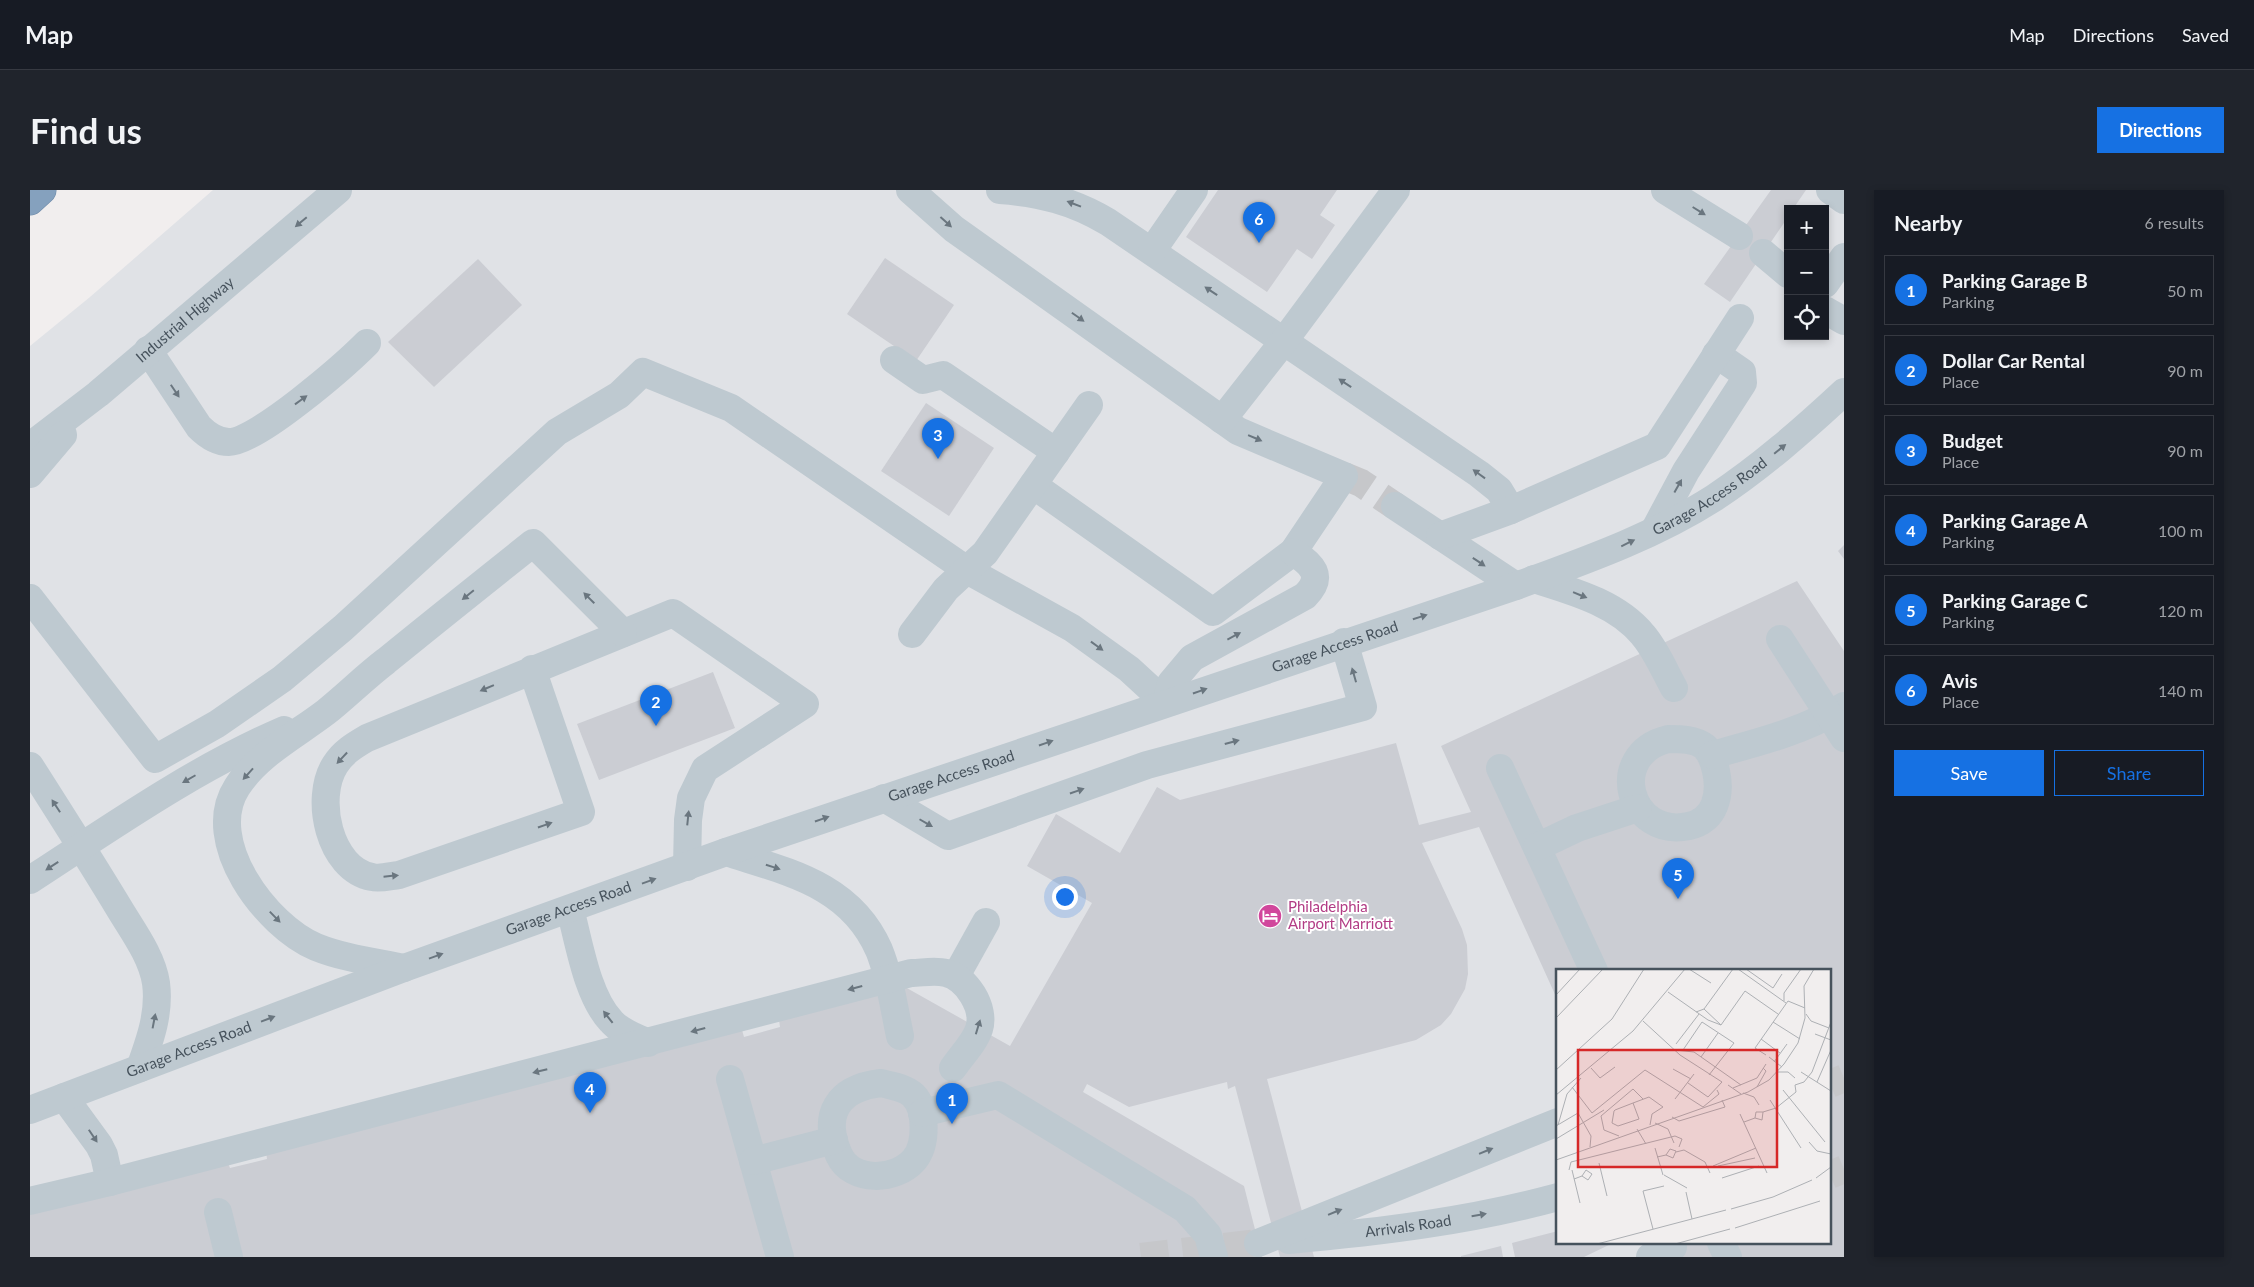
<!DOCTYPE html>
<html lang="en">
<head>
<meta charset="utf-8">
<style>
  :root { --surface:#171b24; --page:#20242c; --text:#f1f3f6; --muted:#9ea1a6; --line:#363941; --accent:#1671e3 }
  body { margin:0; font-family:Lato,sans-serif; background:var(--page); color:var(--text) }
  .controls { position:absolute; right:15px; top:15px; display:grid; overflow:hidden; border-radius:0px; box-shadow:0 2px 8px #0003 }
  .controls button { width:45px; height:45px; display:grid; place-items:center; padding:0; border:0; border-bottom:1px solid var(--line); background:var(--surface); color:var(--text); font:25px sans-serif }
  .you { position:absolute; left:1034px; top:706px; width:18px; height:18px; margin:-12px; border:4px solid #fff; border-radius:50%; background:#1a73e8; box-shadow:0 0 0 8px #1a73e833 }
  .badge { display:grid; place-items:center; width:32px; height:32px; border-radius:50%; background:var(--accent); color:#fff; font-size:16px; font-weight:700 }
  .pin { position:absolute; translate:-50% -41px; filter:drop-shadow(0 1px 2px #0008) }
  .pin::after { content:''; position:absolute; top:26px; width:18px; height:15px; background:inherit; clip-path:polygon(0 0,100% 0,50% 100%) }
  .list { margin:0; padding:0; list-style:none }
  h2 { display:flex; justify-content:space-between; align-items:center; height:65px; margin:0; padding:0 20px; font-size:21px }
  h2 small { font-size:16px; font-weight:400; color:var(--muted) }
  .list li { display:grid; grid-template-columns:32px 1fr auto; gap:15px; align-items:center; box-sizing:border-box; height:70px; margin:0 10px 10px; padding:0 10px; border:1px solid var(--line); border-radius:0px }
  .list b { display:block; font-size:19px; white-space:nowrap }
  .list p { margin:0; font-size:16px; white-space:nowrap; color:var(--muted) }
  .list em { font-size:16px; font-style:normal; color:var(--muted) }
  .actions { display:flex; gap:10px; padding:15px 20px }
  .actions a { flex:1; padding:11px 0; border:1px solid var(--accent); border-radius:0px; text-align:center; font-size:18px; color:var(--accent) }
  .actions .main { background:var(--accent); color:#fff }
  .icon { flex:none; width:28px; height:28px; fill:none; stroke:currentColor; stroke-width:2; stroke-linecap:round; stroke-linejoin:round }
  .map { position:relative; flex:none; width:1814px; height:1067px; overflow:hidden; border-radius:0px }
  header { display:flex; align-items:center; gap:30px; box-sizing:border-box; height:70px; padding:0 25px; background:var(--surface); border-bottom:1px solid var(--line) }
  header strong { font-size:24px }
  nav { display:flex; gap:28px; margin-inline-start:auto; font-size:18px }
  .intro { display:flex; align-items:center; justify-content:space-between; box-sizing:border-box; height:120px; padding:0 30px }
  h1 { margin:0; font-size:35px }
  .button { padding:12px 22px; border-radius:0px; background:var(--accent); color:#fff; font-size:18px; font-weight:700 }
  main { display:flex; gap:30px; padding:0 30px }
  aside { flex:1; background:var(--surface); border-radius:0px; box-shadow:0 2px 8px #0003 }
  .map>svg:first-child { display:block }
  .airport { fill:#e0e2e6; fill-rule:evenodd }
  .building { fill:#cbcdd3 }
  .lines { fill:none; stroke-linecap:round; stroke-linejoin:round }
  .minor-tunnel { stroke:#c6c7ca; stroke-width:28; stroke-dasharray:28 14; stroke-linecap:butt }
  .highway-casing { stroke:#708caa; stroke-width:29 }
  .minor { stroke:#bec9d0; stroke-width:28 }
  .highway { stroke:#85a1be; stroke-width:28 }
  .minor-bridge { stroke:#bec9d0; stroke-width:28 }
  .oneway { fill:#6a767f }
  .labels { text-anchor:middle; stroke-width:4; stroke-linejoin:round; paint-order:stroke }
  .street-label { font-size:15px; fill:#46525c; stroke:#fff }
  .hotel-label { font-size:15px; fill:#b23c85; stroke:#fff; text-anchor:start }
  .inset-road { fill:none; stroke:#adb0b4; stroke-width:1 }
  .view { fill:#d62828; fill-opacity:0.15; stroke:#d62828; stroke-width:2.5 }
  .inset-edge { fill:none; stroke:#46525c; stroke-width:2.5 }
</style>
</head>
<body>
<header>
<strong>Map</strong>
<nav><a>Map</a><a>Directions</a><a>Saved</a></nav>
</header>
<div class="intro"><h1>Find us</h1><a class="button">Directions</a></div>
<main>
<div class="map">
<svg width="1814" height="1067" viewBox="0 0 1814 1067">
  <rect width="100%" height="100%" fill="#f1eeee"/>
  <path class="airport" d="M183,0H1814V1067H0V156L60,107ZM1758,19H1795V146H1758ZM1528,781H1800V1053H1528Z"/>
  <g class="building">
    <polygon points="1188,0 1307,0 1290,25 1305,35 1282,69 1267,59 1237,102 1156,47"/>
    <polygon points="1741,0 1776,0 1763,19 1758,19 1758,27 1700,112 1674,94"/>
    <polygon points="855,68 924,115 886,171 817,124"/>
    <polygon points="448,69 492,115 404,197 358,152"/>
    <polygon points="896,213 964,258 919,326 851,281"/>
    <polygon points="1814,355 1814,369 1808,361"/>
    <polygon points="1767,391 1814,461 1814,1067 1648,1067 1641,1053 1800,1053 1800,781 1528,781 1528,811 1449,637 1392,653 1432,739 1437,755 1438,784 1435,799 1421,824 1411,835 1386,850 1237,889 1284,1067 1250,1067 1205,896 1198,899 1197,892 1099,917 1057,894 1053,902 1214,996 1232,1067 0,1067 0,1023 197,971 200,978 237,969 236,961 712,840 714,847 750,837 749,830 875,797 980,856 1062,713 997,676 1026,624 1090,663 1127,597 1150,610 1366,553 1389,635 1441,622 1411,556"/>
    <polygon points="683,482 705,538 569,590 547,534"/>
    <polygon points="1528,1041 1528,1053 1583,1053 1554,1067 1485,1067 1482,1053"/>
    <polygon points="1471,1056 1473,1067 1431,1067 1431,1066"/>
  </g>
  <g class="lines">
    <g class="minor-tunnel">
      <polyline points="1314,286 1331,293 1365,316"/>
      <polyline points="1800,894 1814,888"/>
      <polyline points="1800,985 1814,979"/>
      <polyline points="1111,1067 1228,1053"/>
    </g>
    <g class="highway-casing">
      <polyline id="highway" points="0,11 12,0"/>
    </g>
    <g class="minor">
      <polyline points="880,0 924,39 1208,241 1314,286 1263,362 1183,422 1003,295"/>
      <path d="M970,0C1010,3 1043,11 1078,32L1449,284L1469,300L1481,320"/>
      <polyline points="1635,0 1709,46"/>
      <polyline points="1800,0 1814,10"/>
      <polyline points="1122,61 1164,0"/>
      <polyline points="1733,63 1758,84"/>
      <polyline points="1795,94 1814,67"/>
      <polyline points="1795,120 1814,131"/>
      <path d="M118,160L169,237C177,245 186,252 199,252C227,252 315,175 337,153"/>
      <polyline points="864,170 893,190 913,185 1026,262"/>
      <polyline points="1192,230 1254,151 1366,0"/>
      <path id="s1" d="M0,256L68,204L308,0"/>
      <polyline points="0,284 33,245"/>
      <polyline points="1365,316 1486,396"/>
      <polyline points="1625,339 1656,281 1713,193 1712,182 1686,164"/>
      <polyline points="1410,346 1481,320 1627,256 1710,128"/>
      <path d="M1504,389C1542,401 1587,413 1613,445C1626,460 1634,480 1644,498"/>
      <polyline points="0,408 125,569 187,534 252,489 313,438 527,242 589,205 613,182 701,218 937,380 1042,438 1099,479 1136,513"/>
      <polyline points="882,444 916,399 955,363 1059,215"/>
      <path d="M502,479L551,622L369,685C360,686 350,689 342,687C299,679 284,608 305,575C313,562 325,555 337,548L643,423L775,514L675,579L661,608L658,630L657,677"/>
      <path d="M1136,513L1141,493L1162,468L1275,406C1295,386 1282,374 1263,362"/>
      <path d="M1638,549C1651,549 1665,549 1675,557C1682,564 1684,572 1686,581C1691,604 1686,630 1659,636C1598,649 1576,564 1638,549Z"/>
      <path d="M1682,565C1726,553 1775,541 1814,516"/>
      <path d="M0,576C30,623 60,670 89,718C102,740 122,766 126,793C130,823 120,850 110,878"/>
      <polyline points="1470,578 1564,781"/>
      <polyline points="854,608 918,646 1117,575 1333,517 1314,452"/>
      <polyline points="1507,657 1547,638 1608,618"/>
      <path d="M696,662C757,682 820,694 849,760C860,787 864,818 870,846"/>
      <path d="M0,690C83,636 164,579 254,540"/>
      <path d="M540,719C549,752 557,806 581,831C590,842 606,847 618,853"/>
      <path d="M374,778C345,772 313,768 286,757C236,736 172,651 207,597C227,565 266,545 296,522C316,506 335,487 356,471C405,431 454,392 503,353L593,443"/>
      <polyline points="926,786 956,732"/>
      <polyline points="700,889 750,1067"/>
      <path d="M851,893C862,896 874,897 883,905C897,919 897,955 884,970C866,991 822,993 809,965C791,924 808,898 851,893Z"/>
      <polyline points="34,907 69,955 74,965 80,992"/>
      <path id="s2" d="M0,920L374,778L696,662L1486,396C1554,371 1623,347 1684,308C1731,277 1773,240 1814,202"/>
      <polyline points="892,923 968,905 1155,1019 1178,1045 1184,1067"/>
      <polyline points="723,971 804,950"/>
      <path d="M0,1011L80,992L881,783C892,783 905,780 916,783C936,787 956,818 949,839C945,852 931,866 923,878"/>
      <polyline points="188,1022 199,1067"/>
      <path id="s3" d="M1259,1050C1349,1042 1440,1031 1528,1007"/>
      <polyline points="1228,1053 1528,932"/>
      <polyline points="1691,1053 1698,1067"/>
      <polyline points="1620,1067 1643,1057"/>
    </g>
    <use href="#highway" class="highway"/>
    <polyline class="minor-bridge" points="1750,449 1814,548"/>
  </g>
  <defs><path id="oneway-solid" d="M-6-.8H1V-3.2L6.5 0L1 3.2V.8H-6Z" transform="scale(1.25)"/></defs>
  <g class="oneway">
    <use href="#oneway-solid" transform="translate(1044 14) rotate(-159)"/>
    <use href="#oneway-solid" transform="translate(1669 21) rotate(32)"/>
    <use href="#oneway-solid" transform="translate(271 32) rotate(140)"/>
    <use href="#oneway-solid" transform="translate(916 32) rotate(42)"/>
    <use href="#oneway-solid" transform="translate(1181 101) rotate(-146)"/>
    <use href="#oneway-solid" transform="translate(1048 127) rotate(35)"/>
    <use href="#oneway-solid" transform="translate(1315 193) rotate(-146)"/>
    <use href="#oneway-solid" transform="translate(145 201) rotate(56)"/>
    <use href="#oneway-solid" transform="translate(271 210) rotate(-36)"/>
    <use href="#oneway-solid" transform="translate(1225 248) rotate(23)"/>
    <use href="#oneway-solid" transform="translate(1750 259) rotate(-39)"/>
    <use href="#oneway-solid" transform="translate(1449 284) rotate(-144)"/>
    <use href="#oneway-solid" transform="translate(1648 296) rotate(-61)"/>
    <use href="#oneway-solid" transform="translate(1598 353) rotate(-26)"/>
    <use href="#oneway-solid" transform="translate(1449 372) rotate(34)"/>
    <use href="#oneway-solid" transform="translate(438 405) rotate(141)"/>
    <use href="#oneway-solid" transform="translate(1550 405) rotate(22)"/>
    <use href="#oneway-solid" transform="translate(559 408) rotate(-135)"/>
    <use href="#oneway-solid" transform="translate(1390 427) rotate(-18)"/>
    <use href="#oneway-solid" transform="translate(1204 446) rotate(-28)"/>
    <use href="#oneway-solid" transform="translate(1067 456) rotate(36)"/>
    <use href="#oneway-solid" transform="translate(1324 485) rotate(-106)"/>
    <use href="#oneway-solid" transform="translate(457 498) rotate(157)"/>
    <use href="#oneway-solid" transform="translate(1170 501) rotate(-19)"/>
    <use href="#oneway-solid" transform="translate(1202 552) rotate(-15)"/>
    <use href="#oneway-solid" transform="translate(1016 553) rotate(-19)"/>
    <use href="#oneway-solid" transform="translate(312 568) rotate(133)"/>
    <use href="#oneway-solid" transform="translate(218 584) rotate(132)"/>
    <use href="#oneway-solid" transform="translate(159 589) rotate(150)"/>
    <use href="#oneway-solid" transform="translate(1047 601) rotate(-19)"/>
    <use href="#oneway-solid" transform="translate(26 616) rotate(-123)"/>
    <use href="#oneway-solid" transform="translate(658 628) rotate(-84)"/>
    <use href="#oneway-solid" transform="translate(792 629) rotate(-19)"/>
    <use href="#oneway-solid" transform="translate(896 633) rotate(30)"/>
    <use href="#oneway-solid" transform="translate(515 635) rotate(-19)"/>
    <use href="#oneway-solid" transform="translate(22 676) rotate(147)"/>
    <use href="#oneway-solid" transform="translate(743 677) rotate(18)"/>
    <use href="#oneway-solid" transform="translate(361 686) rotate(-6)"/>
    <use href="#oneway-solid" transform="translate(619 691) rotate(-20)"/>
    <use href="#oneway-solid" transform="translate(245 727) rotate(46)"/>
    <use href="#oneway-solid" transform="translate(406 766) rotate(-20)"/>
    <use href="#oneway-solid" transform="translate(825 798) rotate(165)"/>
    <use href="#oneway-solid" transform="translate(578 827) rotate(-128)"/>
    <use href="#oneway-solid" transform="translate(238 829) rotate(-21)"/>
    <use href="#oneway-solid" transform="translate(124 831) rotate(-79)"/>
    <use href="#oneway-solid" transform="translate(948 837) rotate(-73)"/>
    <use href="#oneway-solid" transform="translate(668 840) rotate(165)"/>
    <use href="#oneway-solid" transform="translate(510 881) rotate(166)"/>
    <use href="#oneway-solid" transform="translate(63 946) rotate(56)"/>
    <use href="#oneway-solid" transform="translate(1456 961) rotate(-22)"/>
    <use href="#oneway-solid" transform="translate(1305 1022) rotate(-22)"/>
    <use href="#oneway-solid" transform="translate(1449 1025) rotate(-10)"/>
  </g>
  <defs>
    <g id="hotel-disc" transform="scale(1.25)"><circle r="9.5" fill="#d1479c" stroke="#fff"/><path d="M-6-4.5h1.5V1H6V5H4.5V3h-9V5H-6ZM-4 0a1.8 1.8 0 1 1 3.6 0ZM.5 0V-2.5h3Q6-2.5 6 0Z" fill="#fff"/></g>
  </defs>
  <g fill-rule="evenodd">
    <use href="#hotel-disc" x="1240" y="726"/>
  </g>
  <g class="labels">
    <g class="street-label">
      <text dy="5" stroke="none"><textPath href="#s1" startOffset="200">Industrial Highway</textPath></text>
      <text dy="5" stroke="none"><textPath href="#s2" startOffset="1790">Garage Access Road</textPath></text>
      <text dy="5" stroke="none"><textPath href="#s2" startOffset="1385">Garage Access Road</textPath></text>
      <text dy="5" stroke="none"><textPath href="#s2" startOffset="980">Garage Access Road</textPath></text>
      <text dy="5" stroke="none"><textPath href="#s2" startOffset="575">Garage Access Road</textPath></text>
      <text dy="5" stroke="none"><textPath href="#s2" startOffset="170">Garage Access Road</textPath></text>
      <text dy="5" stroke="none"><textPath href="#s3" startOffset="120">Arrivals Road</textPath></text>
    </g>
    <g class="hotel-label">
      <text x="1258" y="722">Philadelphia<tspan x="1258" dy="17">Airport Marriott</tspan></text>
    </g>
  </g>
  <g transform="translate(1526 779)">
    <rect width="275" height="275" fill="#f1eeee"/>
    <path class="inset-road" d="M133,0L155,14M182,0L230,34M190,0L217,19L226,5M112,23L152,51L165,56M0,26L24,0M228,32V24L245,0M148,40L165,56M140,43L148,40L177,0M250,45L255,52L273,59M0,49L47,0M87,52L124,86L166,113L152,128L132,114M217,53L244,70M165,56L189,22L222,45M259,65L275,71M205,70L224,84M120,75L143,45M119,81L138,83L185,116M127,81L146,53L178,74L153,106M210,86L199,79L232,32L249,39M145,88L162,64M213,88L226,98M218,93L231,75M35,99L44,109L59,98M117,100L135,110M0,101L56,50L88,0M222,103H232L239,109M245,103L275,122M261,113L275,81M172,116L185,125M16,118L36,144L89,101L147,138L163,125L161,121M201,118L210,102L207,99M177,119L201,109L210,95M227,121L269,173M240,123L239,116L248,113L256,103L275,53M187,124L198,128L203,136M0,126L77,62L129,0M119,130L138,105M214,131L245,179M77,134L83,150L62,157L56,154L58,142L59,141L77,134L93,128L107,138L96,145L94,156M207,143L220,139L240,123M184,145L211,204M116,148L123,152L169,138L166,131M188,153L199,149L206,151L207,143H200L199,149M99,154L112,160L118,174M2,156L11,125L25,109M0,157L22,144L35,167L34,178M81,160L90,175M63,167L48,161L45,147L77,120L87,130M0,170L48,141M253,173L261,182L275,185M99,179L107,206M120,183L128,181L149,193L154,204M101,188L110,186L114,180L120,182L117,189L110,186M0,191L192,123L213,111L228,95L242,74L249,49L248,17L258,0M43,194L51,227M157,197L200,179M162,197L199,189M13,201L15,193L119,167L126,170L123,178M16,201L24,234M108,206L131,219M166,209L203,197M260,209L275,198M18,210L26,207L32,211L36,205L30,201L26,207M130,223L136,250M175,240L217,228L256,211M179,259L264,232M97,260L87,222L108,217M41,275L170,241M119,275L174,260"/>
    <path class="view" d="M22,81H221V198H22Z"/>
    <rect width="275" height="275" class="inset-edge"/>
  </g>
</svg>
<div class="controls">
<button>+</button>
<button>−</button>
<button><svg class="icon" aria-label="locate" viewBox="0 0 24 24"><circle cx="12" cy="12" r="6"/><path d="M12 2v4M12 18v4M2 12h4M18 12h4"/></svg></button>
</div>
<div class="you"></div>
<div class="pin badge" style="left:922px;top:934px">1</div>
<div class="pin badge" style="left:626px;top:536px">2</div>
<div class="pin badge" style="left:908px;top:269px">3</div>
<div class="pin badge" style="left:560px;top:923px">4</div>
<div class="pin badge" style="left:1648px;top:709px">5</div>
<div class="pin badge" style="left:1229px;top:53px">6</div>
</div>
<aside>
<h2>Nearby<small>6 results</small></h2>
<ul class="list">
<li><span class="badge">1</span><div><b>Parking Garage B</b><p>Parking</p></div><em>50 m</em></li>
<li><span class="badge">2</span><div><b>Dollar Car Rental</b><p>Place</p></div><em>90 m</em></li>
<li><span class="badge">3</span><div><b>Budget</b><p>Place</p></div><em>90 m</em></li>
<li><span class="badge">4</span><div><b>Parking Garage A</b><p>Parking</p></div><em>100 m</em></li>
<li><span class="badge">5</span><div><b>Parking Garage C</b><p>Parking</p></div><em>120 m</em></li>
<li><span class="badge">6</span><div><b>Avis</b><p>Place</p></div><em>140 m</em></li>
</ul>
<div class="actions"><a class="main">Save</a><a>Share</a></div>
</aside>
</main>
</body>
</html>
